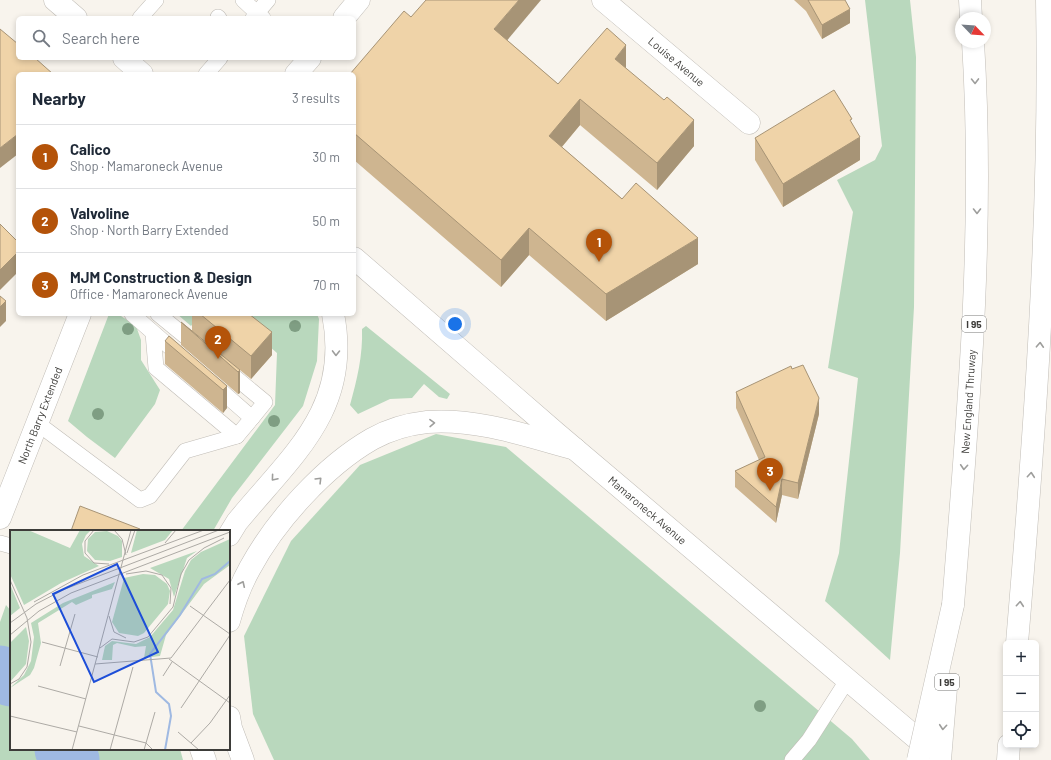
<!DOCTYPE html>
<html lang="en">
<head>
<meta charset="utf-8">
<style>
  :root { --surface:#fff; --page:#f6f6f7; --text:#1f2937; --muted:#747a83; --line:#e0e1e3; --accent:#b45309 }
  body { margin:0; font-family:Barlow,sans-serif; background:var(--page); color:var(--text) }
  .controls { position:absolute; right:12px; bottom:12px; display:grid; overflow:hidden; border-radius:6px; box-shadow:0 2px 6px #0003 }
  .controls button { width:36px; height:36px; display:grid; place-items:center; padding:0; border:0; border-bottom:1px solid var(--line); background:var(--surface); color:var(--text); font:20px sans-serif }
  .compass { position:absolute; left:955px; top:12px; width:36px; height:36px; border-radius:50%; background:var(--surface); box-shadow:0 2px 6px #0003; rotate:115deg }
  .you { position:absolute; left:455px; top:324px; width:14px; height:14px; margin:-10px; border:3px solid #fff; border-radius:50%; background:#1a73e8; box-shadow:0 0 0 6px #1a73e833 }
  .badge { display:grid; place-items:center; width:26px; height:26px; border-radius:50%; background:var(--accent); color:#fff; font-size:13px; font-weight:700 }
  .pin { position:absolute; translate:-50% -33px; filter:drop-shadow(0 1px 2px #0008) }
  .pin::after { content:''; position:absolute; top:21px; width:14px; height:12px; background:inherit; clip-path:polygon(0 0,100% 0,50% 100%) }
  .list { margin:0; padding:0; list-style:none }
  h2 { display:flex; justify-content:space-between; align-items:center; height:52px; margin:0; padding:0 16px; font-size:17px }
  h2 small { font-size:13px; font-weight:400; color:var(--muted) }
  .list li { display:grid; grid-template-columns:26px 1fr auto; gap:12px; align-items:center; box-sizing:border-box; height:64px; padding:0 16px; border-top:1px solid var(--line) }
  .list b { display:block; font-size:15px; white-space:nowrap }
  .list p { margin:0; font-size:13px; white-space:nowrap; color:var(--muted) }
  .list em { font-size:13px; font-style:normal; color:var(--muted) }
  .icon { flex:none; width:22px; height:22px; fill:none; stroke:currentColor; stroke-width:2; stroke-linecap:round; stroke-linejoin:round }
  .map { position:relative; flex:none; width:1051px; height:760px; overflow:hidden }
  .search { position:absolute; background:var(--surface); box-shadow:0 2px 6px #0003; left:16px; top:16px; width:340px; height:44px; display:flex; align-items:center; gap:10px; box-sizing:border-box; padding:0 14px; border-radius:6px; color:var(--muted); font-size:15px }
  .panel { position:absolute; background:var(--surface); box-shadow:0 2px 6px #0003; left:16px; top:72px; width:340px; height:244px; border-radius:6px }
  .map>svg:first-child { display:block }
  .green { fill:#b9d8bd }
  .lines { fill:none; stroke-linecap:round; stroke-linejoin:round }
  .river { stroke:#9fb9e2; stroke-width:57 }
  .service-casing { stroke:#c1bdb7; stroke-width:16 }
  .minor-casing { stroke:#c1bdb7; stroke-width:23 }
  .primary-casing { stroke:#c1bdb7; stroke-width:23 }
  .motorway-casing { stroke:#c1bdb7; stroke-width:23 }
  .service { stroke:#fff; stroke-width:15 }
  .minor { stroke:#fff; stroke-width:22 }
  .primary { stroke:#fff; stroke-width:22 }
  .motorway { stroke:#fff; stroke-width:22 }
  .motorway-bridge-casing { stroke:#c1bdb7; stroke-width:23; stroke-linecap:butt }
  .motorway-bridge { stroke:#fff; stroke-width:22 }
  .tree { fill:#7f9e83 }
  .wall { fill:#ceb590 }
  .shaded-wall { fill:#a79476 }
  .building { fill:#efd3a8; stroke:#a79476 }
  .oneway { stroke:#9e9e9c }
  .labels { text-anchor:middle; stroke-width:4; stroke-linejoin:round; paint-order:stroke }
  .shield { fill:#fff; stroke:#777674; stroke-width:1 }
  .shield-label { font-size:10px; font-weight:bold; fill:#3d3c39 }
  .street-label { font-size:11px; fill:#3d3c39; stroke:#fff }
  .inset-river { fill:none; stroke:#9fb9e2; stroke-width:2 }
  .inset-road { fill:none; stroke:#adaaa5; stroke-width:1 }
  .view { fill:#1d4ed8; fill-opacity:0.15; stroke:#1d4ed8; stroke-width:2 }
  .inset-edge { fill:none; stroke:#3d3c39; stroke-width:2 }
</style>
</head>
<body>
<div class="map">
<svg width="1051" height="760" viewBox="0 0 1051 760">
  <rect width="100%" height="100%" fill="#f8f4ed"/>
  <g class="green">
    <polygon points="865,0 910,0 916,57 914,307 900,553 890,660 825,601 839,553 858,378 828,368 853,212 837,180 875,160 882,146"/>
    <polygon points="109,314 118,314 136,326 141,340 141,360 160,390 155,404 115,458 87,437 68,421"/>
    <polygon points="177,314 201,314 191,326"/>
    <polygon points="232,314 317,314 319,319 317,361 303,406 232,498 213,531 181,531 275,405 277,353"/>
    <path d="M366,326L450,394L447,399L439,397L424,384L412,398L390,399L358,414L350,405C357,380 363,355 362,329Z"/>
    <polygon points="436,434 506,447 852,739 870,760 274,760 253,714 244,636 291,541 360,465"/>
    <polygon points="6,605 11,611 11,749 180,749 183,760 0,760 0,622"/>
  </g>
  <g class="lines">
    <g class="river">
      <polyline points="0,674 11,678"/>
      <polyline points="63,749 71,760"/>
    </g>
    <g class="service-casing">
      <g id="service">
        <polyline points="243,0 257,13 253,18"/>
        <polyline points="218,17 219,18"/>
        <polyline points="140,18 156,0"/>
        <polyline points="263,18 257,13 268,0"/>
        <polyline points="206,74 220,58"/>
        <polyline points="132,314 180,356"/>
        <polyline points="158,314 197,346"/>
        <polyline points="153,333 156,368 237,436"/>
        <polyline points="225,369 265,402 252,418"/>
        <polyline points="37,423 140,500 150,496 185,451 237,436 252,418 212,383"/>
        <polyline points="0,543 11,546"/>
        <polyline points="792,760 809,740 848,679"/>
      </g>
    </g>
    <g class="minor-casing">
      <g id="minor">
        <path id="s1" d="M603,0L749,123"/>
        <polyline points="344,18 359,0"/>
        <polyline points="296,74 310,58"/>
        <path id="s2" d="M0,518L80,314"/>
      </g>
    </g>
    <g class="primary-casing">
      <g id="primary">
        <polyline points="55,0 76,18"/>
        <polyline points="124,58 142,74"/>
        <path id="s3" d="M354,258L556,433L934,753"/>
      </g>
    </g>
    <g class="motorway-casing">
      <g id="motorway">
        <polyline points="970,0 971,18"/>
        <path d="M229,535L237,522C291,456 352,409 333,314"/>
        <path id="s4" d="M953,605C968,417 985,230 973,42"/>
        <path d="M229,621C234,603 241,584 250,568C276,520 325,466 372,439C388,430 409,424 427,422C477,418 527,436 575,449"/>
        <path d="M1017,643C1035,429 1051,215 1047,0"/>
        <polyline points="229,717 231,728 243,760"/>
        <polyline points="201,749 205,760"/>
        <polyline points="1008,760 1009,745"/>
      </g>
    </g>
    <use href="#service" class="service"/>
    <use href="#minor" class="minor"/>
    <use href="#primary" class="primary"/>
    <use href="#motorway" class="motorway"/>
    <g class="motorway-bridge-casing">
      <g id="motorway-bridge">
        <polyline points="918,760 953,605"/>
        <polyline points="940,760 946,688"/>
      </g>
    </g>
    <use href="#motorway-bridge" class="motorway-bridge"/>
  </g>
  <g class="tree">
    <circle cx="295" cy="326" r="6"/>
    <circle cx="128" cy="329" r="6"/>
    <circle cx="98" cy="414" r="6"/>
    <circle cx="274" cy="421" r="6"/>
    <circle cx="760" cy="706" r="6"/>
  </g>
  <g class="wall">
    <polygon points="794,0 845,0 850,23 822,39 806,11"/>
    <polygon points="411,17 507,40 558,84 626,69 694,146 657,190 580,125 562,147 698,264 606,321 529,255 501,287 354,160 354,74"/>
    <polygon points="852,123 860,160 783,207 755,160 755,138"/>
    <polygon points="192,314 249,314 272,355 251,379 192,331"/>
    <polygon points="181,322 240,370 240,393 238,394 181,345"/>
    <polygon points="165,341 227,386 227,408 223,413 165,364"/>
    <polygon points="736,392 819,414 798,499 782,495 776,523 735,487 735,471 759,460 736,408"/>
  </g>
  <g class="shaded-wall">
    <polygon points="519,0 541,0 494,56 494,29"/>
    <polygon points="850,9 850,23 822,39 822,25"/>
    <polygon points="626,45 626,71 615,59"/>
    <polygon points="580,99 580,125 549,162 549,136"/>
    <polygon points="694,120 694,146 657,190 657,163"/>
    <polygon points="18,134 18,154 0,168 0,148"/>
    <polygon points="860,137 860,160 783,207 783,184"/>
    <polygon points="529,228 529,255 501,287 501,260"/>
    <polygon points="698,238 698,264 606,321 606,294"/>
    <polygon points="18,252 18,272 0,290 0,270"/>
    <polygon points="6,301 6,321 0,327 0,307"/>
    <polygon points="272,332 272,355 251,379 251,356"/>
    <polygon points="240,370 240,393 238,394 238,372"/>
    <polygon points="227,386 227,408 223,413 223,390"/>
    <polygon points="819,398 819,414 798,499 798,483"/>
    <polygon points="782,479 782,495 776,523 776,507"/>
  </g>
  <g class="building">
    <polygon points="426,0 519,0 494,29 558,84 607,28 626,45 615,59 664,100 667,97 694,120 657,163 580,99 549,136 622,199 636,183 698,238 606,294 529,228 501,260 354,133 354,74 350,74 404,11 411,17"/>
    <polygon points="808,0 845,0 850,9 822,25"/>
    <polygon points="0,29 18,44 18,58 35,58 53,74 18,74 18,134 0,148"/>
    <polygon points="834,90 852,119 850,120 860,137 783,184 755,138"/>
    <polygon points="0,224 18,242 18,252 0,270"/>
    <polygon points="0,296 6,301 0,307"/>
    <polygon points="200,314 249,314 272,332 251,356"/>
    <polygon points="181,322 240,370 238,372"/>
    <polygon points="169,336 227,386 223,390 165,341"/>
    <polygon points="803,365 819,398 798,483 782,479 776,507 735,471 765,457 736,392 791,366 792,369"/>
    <polygon points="80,506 140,529 139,531 71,531"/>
  </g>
  <defs><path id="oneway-chevron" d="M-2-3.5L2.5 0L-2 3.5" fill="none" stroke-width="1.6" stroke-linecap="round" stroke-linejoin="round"/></defs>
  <g class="oneway">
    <use href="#oneway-chevron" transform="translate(975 81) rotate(89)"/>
    <use href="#oneway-chevron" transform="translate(977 211) rotate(90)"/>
    <use href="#oneway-chevron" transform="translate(1040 345) rotate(-87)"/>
    <use href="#oneway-chevron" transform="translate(336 353) rotate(91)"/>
    <use href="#oneway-chevron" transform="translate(432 423) rotate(-1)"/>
    <use href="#oneway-chevron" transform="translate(964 467) rotate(94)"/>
    <use href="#oneway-chevron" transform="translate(1031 475) rotate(-85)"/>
    <use href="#oneway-chevron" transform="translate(274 478) rotate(130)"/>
    <use href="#oneway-chevron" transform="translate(319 480) rotate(-45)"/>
    <use href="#oneway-chevron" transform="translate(242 584) rotate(-65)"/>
    <use href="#oneway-chevron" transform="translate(1020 604) rotate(-85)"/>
    <use href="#oneway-chevron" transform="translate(943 727) rotate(95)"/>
  </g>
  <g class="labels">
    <g class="shield">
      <rect x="962" y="316" width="24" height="16" rx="3"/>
      <rect x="935" y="674" width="24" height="16" rx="3"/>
    </g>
    <g class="shield-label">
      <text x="974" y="328">I 95</text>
      <text x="947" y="686">I 95</text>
    </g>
    <g class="street-label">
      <text dy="4" stroke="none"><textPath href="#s1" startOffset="96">Louise Avenue</textPath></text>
      <text dy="4" stroke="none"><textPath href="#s4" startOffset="204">New England Thruway</textPath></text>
      <text dy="4" stroke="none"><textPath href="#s2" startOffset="110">North Barry Extended</textPath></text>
      <text dy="4" stroke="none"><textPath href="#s3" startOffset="387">Mamaroneck Avenue</textPath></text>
    </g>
  </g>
  <g transform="translate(10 530)">
    <rect width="220" height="220" fill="#f8f4ed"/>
    <path d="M0,0H18L60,18L70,0H81L76,5L72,14L74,26L89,36L51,53L14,75L0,44ZM127,0H163L155,10L121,23ZM97,1L108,6L112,11V27L100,31L85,30L77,21L78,9L85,2ZM220,9V35L194,54L156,105L150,126L134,128L136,116L125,117L107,113L103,115L102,130H92L95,116L102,111L126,114L140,107L163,80L175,41L181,30L191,22ZM187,21L177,28L164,67L159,49L140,38ZM133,44L145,45L157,54L160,61L158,74L134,103L128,106L109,103L102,92L113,52L114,48ZM105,52L102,59L82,65V68L66,75L62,72L28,93L31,113L24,138L20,145L0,158L14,145L21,131L24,107L21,93L53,73ZM0,54L10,78L0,86ZM16,97L19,111L16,134L0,152V113Z" fill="#b9d8bd"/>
    <path class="inset-river" d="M155,220L161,186L159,174L146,162L140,124L170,85L192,49L205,44L220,31"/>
    <path class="inset-road" d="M84,0L75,11V23L84,33L99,34M104,0L112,9L116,25M155,13L166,0M117,23L125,0M116,44L136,41L152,45L161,58L160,74M0,50L17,88L21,112L17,137L9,149L0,154M24,72L73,45L194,0M180,76L220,104M99,86L104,102L116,108M0,93L26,74L55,59L209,0M0,105L29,81L61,63L220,2M32,112L88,127M90,118L102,109L124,112L138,107L163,77L171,44L179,30L194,18L214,8M159,129L220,173M85,134L161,128L220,50M50,136L65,84M153,146L162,132M28,156L76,169M171,178L220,105M0,186L67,202M69,196L136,213L143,220M168,202L189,220M181,213L200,193L220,165M62,220L121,0M100,220L123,137M134,220L145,182"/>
    <path class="view" d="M107,34L148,122L84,152L43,64Z"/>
    <rect width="220" height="220" class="inset-edge"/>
  </g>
</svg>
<div class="controls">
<button>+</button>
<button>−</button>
<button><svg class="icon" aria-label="locate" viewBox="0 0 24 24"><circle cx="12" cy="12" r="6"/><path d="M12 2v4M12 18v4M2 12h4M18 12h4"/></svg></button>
</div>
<svg class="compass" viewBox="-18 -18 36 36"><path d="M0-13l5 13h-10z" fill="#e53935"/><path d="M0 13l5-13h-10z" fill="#747a83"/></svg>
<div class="you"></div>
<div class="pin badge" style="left:599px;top:262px">1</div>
<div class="pin badge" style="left:218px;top:359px">2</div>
<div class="pin badge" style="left:770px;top:491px">3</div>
<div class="search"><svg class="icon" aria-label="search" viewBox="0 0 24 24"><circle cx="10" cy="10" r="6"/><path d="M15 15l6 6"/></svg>Search here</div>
<section class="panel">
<h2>Nearby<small>3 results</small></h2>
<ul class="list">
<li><span class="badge">1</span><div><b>Calico</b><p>Shop · Mamaroneck Avenue</p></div><em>30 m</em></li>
<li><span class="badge">2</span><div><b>Valvoline</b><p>Shop · North Barry Extended</p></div><em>50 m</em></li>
<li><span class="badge">3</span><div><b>MJM Construction &amp; Design</b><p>Office · Mamaroneck Avenue</p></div><em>70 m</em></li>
</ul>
</section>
</div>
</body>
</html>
